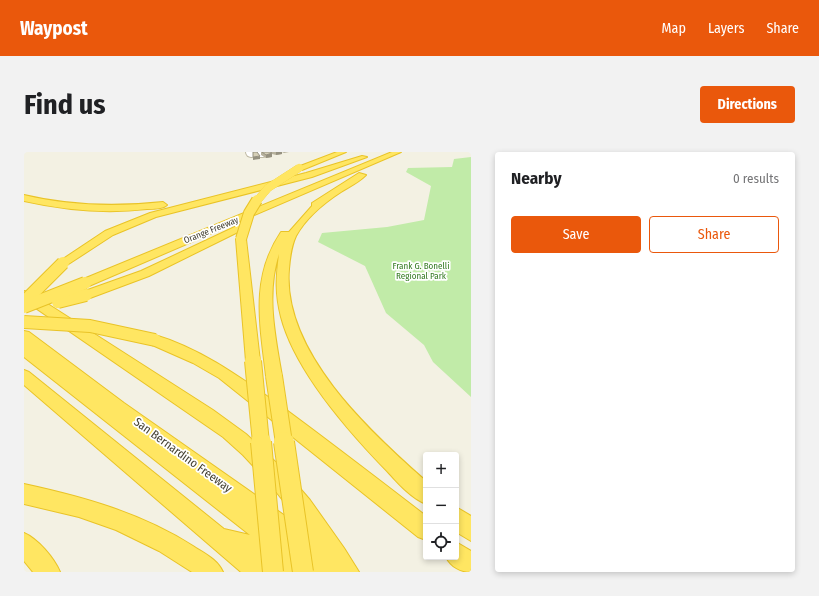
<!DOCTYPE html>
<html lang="en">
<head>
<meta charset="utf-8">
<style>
  :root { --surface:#fff; --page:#f2f2f2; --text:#202124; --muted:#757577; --line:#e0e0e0; --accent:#ea580c }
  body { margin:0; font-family:"Fira Sans Condensed",sans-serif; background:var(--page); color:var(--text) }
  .controls { position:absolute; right:12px; bottom:12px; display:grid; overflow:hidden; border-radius:4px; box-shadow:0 2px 6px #0003 }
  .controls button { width:36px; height:36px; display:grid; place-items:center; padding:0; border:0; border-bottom:1px solid var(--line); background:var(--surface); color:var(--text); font:20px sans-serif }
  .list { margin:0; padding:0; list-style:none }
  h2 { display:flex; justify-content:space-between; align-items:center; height:52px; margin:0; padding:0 16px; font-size:17px }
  h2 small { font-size:13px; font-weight:400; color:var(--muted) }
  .actions { display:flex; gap:8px; padding:12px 16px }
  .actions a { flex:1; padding:9px 0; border:1px solid var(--accent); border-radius:4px; text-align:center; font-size:14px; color:var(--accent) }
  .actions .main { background:var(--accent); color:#fff }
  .icon { flex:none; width:22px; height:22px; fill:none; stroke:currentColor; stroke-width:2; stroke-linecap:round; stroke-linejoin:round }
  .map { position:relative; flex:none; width:447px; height:420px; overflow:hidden; border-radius:4px }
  header { display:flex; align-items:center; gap:24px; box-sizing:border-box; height:56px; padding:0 20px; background:var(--accent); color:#fff }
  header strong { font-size:19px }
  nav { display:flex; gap:22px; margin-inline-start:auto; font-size:14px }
  .intro { display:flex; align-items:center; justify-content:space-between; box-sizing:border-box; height:96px; padding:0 24px }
  h1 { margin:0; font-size:28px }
  .button { padding:10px 18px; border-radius:4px; background:var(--accent); color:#fff; font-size:14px; font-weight:700 }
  main { display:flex; gap:24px; padding:0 24px }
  aside { flex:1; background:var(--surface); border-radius:4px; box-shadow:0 2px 6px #0003 }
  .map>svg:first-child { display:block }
  .green { fill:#c1eba8 }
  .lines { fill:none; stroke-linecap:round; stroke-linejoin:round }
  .minor-casing { stroke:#bfbaa5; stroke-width:12 }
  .highway-casing { stroke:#e9c327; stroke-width:2 }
  .minor { stroke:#fff; stroke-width:10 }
  .highway { fill:#ffe662; fill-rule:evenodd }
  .highway-bridge-far4-casing { stroke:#e9c327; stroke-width:8; stroke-linecap:butt }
  .highway-bridge-far3-casing { stroke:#e9c327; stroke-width:12; stroke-linecap:butt }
  .highway-bridge-far2-casing { stroke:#e9c327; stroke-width:14; stroke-linecap:butt }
  .highway-bridge-far1-casing { stroke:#e9c327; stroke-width:18; stroke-linecap:butt }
  .highway-bridge-casing { stroke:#e9c327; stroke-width:22; stroke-linecap:butt }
  .highway-bridge-far4 { stroke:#ffe662; stroke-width:8 }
  .highway-bridge-far3 { stroke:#ffe662; stroke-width:10 }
  .highway-bridge-far2 { stroke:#ffe662; stroke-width:12 }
  .highway-bridge-far1 { stroke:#ffe662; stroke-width:16 }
  .highway-bridge { stroke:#ffe662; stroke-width:20 }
  .wall { fill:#b7b29d }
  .shaded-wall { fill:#959180 }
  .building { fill:#d5cfb7; stroke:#959180 }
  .labels { text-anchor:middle; stroke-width:3.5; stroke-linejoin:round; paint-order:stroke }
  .far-street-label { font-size:9px; fill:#454133; stroke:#fff }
  .far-park-label { font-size:9px; fill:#347a22; stroke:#fff }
  .near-street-label { font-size:12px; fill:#454133; stroke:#fff }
</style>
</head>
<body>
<header>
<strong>Waypost</strong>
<nav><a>Map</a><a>Layers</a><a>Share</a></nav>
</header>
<div class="intro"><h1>Find us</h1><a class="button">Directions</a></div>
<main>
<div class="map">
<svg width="447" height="420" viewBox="0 0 447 420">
  <rect width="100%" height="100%" fill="#f3f1e3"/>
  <polygon class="green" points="447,5 447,245 409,210 400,193 362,161 341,114 294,90 298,81 363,75 400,68 407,34 382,20 384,16 428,15 430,7"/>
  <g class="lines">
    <g class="minor-casing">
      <polyline id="minor" points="227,0 239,0"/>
    </g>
    <g class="highway-casing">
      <g id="highway">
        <polygon points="313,0 322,0 278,18 271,16"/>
        <polygon points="368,0 377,0 65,134 57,134 55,131 57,128"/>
        <polygon points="338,4 343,5 288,25 132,65 89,83 43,113 39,114 33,111 81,79 126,61 282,21"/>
        <path d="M335,21L342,23C335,30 325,35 317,40C300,51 282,66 272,84C267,95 266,105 265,117C258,199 345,279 402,329V352C387,346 374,331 363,319C325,280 271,219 257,165C251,141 252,126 255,102C242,142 251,183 258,224L255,228L250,230L245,228L242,224C236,172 226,126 257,80H265L288,54V51Z"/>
        <path d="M0,43C46,54 92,55 139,50L143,53C139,57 129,57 123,57C81,62 40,58 0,49Z"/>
        <polygon points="215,73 220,76 218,78 125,124 66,146 58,146 56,143 58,140 117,119"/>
        <polygon points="217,84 222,87 236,209 234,213 229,215 224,213 222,209 212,87"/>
        <polygon points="0,139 5,140 189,258 222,282 260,318 286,348 320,396 335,420 217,420 0,233 0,218 5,220 200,377 226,383 0,205 0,179 5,180 100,251 284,380 246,332 219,303 199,285 0,148"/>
        <path d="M131,183C178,197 217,226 257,254C306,290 354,327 402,364V388L394,385L195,226L169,211L126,192L124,188L126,184Z"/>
        <path d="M0,332C60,345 117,361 169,394C181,402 193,407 199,420H168L135,399L92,378L55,365L0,352Z"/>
        <polygon points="432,355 447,364 447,389 432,380"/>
        <path d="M0,381C14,387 30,406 36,420H9L0,409Z"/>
        <path d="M432,390L447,399V420C437,420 427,415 422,405H432Z"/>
      </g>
    </g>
    <use href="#minor" class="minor"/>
    <use href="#highway" class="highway"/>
    <g class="highway-bridge-far4-casing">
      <polyline id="highway-bridge-far4" points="233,49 244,36 275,16"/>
    </g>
    <g class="highway-bridge-far3-casing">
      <polyline id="highway-bridge-far3" points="217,87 225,61 233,48"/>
    </g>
    <g class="highway-bridge-far2-casing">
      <g id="highway-bridge-far2">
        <polyline points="0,150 39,111"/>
        <polyline points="34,150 62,143"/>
        <polyline points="0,155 61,131"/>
        <polyline points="0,170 66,174 131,188"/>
      </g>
    </g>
    <g class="highway-bridge-far1-casing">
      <g id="highway-bridge-far1">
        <polyline points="229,209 237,291"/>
        <polyline points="250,224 260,291"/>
      </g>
    </g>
    <g class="highway-bridge-casing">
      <g id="highway-bridge">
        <polyline points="237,290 249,420"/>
        <polyline points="260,290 279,420"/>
      </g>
    </g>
    <use href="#highway-bridge-far4" class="highway-bridge-far4"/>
    <use href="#highway-bridge-far3" class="highway-bridge-far3"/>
    <use href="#highway-bridge-far2" class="highway-bridge-far2"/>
    <use href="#highway-bridge-far1" class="highway-bridge-far1"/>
    <use href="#highway-bridge" class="highway-bridge"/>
  </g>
  <polygon class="wall" points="237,0 265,0 260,1 258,0 258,2 252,3 248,2 248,5 242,6 237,3"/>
  <g class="shaded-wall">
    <polygon points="252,0 258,0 258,2 252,3"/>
    <polygon points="248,1 248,5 242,6 242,3"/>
    <polygon points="236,4 236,7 229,8 229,5"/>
  </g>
  <g class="building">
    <polygon points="229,0 233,0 236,4 229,5"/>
    <polygon points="238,0 246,0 248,1 242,3"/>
  </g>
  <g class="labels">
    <g class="far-street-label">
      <text transform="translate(187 78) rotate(-22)" y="3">Orange Freeway</text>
    </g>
    <g class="far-park-label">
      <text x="397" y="117">Frank G. Bonelli<tspan x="397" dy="10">Regional Park</tspan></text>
    </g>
    <g class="near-street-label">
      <text transform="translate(159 303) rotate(36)" y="4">San Bernardino Freeway</text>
    </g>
  </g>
</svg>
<div class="controls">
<button>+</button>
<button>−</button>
<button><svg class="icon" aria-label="locate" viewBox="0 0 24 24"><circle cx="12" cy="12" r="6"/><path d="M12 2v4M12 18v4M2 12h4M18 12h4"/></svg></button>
</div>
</div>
<aside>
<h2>Nearby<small>0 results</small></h2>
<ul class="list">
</ul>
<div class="actions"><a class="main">Save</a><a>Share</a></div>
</aside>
</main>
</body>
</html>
